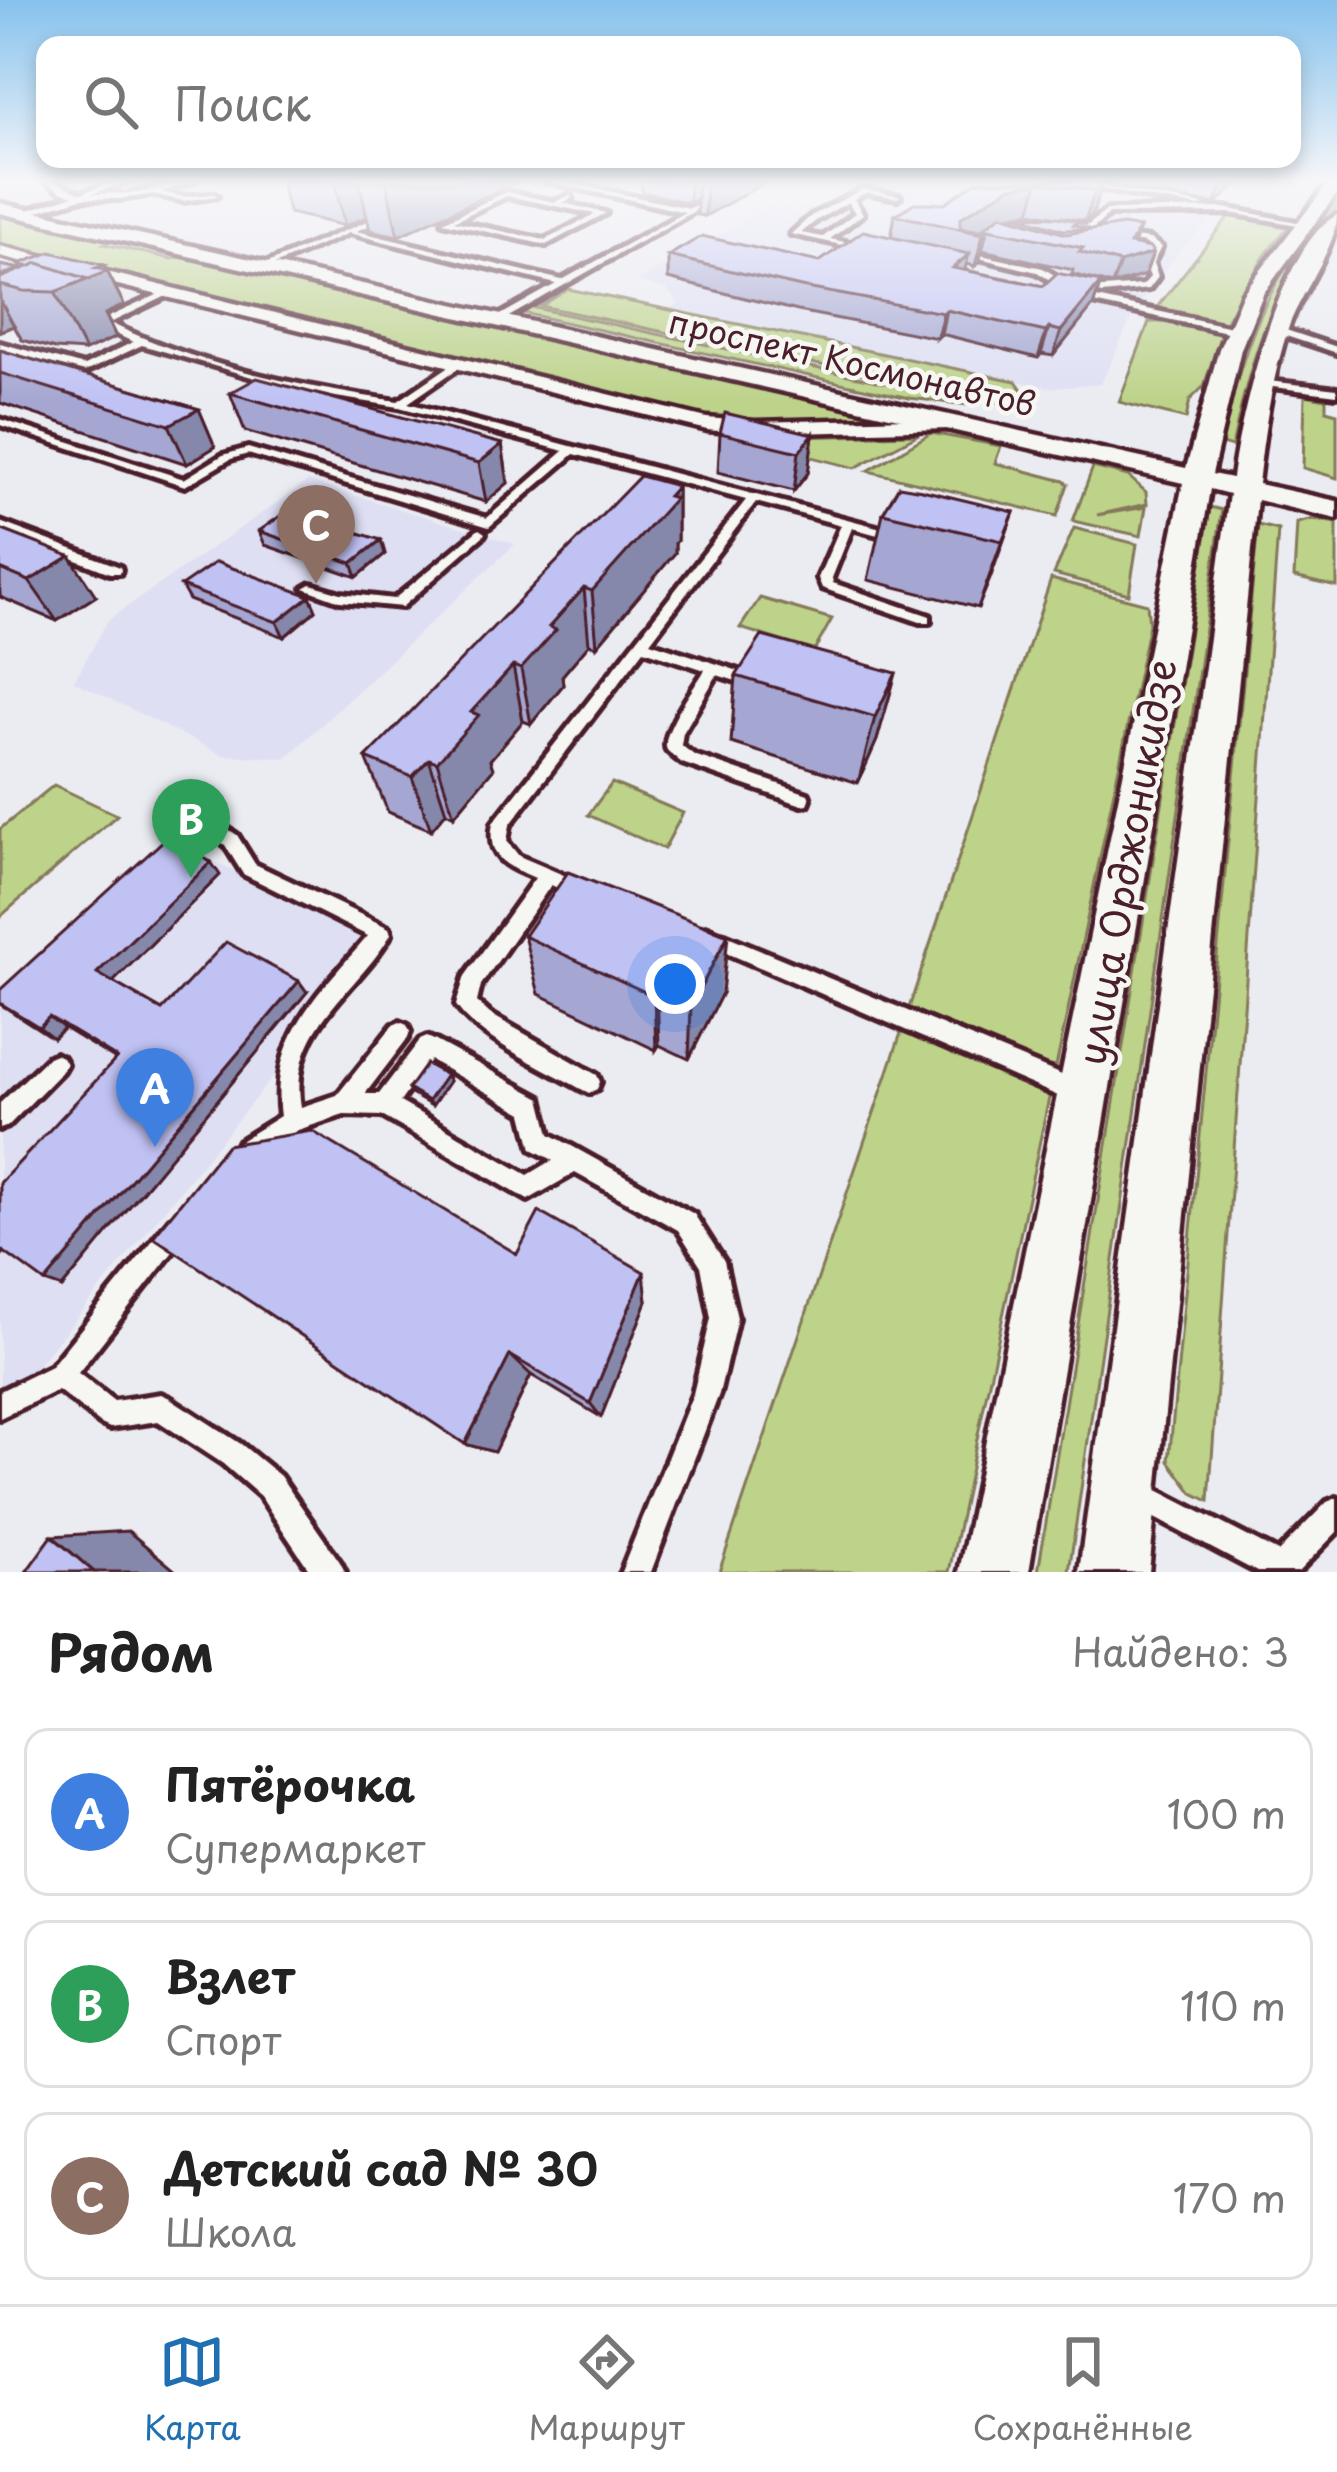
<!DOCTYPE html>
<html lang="ru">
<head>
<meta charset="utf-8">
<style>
  :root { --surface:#fff; --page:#f2f2f2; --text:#222; --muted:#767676; --line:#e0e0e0; --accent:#1f6fb2 }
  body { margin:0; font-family:"Playpen Sans",sans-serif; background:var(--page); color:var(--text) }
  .you { position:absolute; left:675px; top:984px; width:42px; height:42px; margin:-30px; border:9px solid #fff; border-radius:50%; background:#1a73e8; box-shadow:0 0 0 18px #1a73e833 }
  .badge { display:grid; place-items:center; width:78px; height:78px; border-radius:50%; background:var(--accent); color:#fff; font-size:39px; font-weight:700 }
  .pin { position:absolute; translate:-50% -99px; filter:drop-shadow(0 3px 6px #0008) }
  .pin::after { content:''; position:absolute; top:63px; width:42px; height:36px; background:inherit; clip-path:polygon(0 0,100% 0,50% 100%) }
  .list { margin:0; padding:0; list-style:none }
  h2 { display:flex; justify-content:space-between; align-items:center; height:156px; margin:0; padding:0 48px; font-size:51px }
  h2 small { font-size:39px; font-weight:400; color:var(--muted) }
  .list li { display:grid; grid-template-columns:78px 1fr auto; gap:36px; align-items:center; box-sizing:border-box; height:168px; margin:0 24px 24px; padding:0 24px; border:3px solid var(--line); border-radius:24px }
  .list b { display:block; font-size:45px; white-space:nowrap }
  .list p { margin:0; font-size:39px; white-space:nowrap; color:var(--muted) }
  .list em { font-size:39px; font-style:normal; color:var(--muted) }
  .icon { flex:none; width:66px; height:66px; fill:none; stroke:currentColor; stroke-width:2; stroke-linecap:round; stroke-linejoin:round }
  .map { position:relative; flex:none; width:1337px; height:1572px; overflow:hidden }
  .search { position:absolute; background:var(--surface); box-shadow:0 6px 18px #0003; left:36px; right:36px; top:36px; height:132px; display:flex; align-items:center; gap:30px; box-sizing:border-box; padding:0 42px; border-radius:24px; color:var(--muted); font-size:45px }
  .sheet { height:732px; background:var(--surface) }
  nav { display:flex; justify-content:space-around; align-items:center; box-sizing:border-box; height:168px; border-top:3px solid var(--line); background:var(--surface); font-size:33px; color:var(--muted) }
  nav a { display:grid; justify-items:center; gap:6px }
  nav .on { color:var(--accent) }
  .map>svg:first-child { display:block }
  .built { fill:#dedff3 }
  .green { fill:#bdd38a; stroke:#84795a; stroke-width:3 }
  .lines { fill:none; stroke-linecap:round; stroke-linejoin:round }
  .service-casing { stroke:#4a1f2b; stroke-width:10 }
  .minor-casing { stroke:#4a1f2b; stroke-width:9 }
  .tertiary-casing { stroke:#4a1f2b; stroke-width:9 }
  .service { fill:#f6f6f2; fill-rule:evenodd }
  .minor { fill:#f6f6f2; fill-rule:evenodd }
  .tertiary { fill:#f6f6f2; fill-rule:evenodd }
  .wall { fill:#a5a7d2; stroke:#4a1f2b; stroke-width:3; fill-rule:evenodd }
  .shaded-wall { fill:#8688ab; stroke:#4a1f2b; stroke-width:3 }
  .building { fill:#c0c2f4; stroke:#4a1f2b; stroke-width:3 }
  .labels { text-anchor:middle; stroke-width:9; stroke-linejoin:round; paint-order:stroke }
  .far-street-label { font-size:33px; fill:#4a1f2b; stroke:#f6f6f2 }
  .street-label { font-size:39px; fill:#4a1f2b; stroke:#f6f6f2 }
</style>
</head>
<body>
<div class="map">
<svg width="1337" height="1572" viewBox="0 0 1337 1572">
  <rect width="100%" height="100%" fill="#ebecf2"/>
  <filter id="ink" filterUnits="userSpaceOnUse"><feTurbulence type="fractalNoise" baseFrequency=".00833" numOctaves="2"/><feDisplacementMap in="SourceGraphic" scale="24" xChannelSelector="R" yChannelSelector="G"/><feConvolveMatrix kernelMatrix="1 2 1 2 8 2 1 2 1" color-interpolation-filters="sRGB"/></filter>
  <g filter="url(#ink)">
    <g class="built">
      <polygon points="851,181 1048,181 1221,211 1183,247 1135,310 1101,384 1052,388 671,309 678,303 666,289 636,282 770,205 799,207 768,227 806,206 820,209 839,197 829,194"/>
      <polygon points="308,481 515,544 286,758 223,755 74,681 108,620"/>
      <polygon points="178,843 381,944 0,1412 0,1009"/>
    </g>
    <g class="green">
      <path d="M1337,196V206C1272,291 1254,343 1232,447L1221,444C1246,335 1266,284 1337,196Z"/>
      <polygon points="0,212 116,238 104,244 172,259 181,256 226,262 902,418 732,424 0,246"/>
      <polygon points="1237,214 1290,224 1265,255 1224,324 1154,311 1230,215"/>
      <polygon points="568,289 1016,381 1030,401 1005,404 541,306"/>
      <polygon points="531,307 970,401 968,405 909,398 523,313"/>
      <polygon points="1149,322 1182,322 1221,333 1204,386 1190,400 1186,419 1119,402"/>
      <polygon points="1305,395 1326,399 1326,410 1337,413 1337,478 1303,468"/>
      <polygon points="931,433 1001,446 995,463 1064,481 1068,484 1057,516 868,471"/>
      <polygon points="919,434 855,468 745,440 747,438"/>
      <polygon points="1093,467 1128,476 1146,492 1147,504 1097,515 1146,507 1141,536 1073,521"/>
      <polygon points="1210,507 1222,510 1069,1572 1038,1572"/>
      <polygon points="1313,519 1337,523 1337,587 1294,577 1297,523"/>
      <polygon points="1258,525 1278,530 1209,1501 1193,1493 1169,1461"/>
      <polygon points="1074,528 1137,544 1129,594 1054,574"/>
      <polygon points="1051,579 1147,604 1149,624 1056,1067 1040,1065 909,1008"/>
      <polygon points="760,598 832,619 814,651 740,628"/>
      <polygon points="612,783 683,813 664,849 588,815"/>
      <polygon points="54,785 117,815 0,917 0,829"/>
      <polygon points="903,1027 1050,1093 949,1572 719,1572"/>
    </g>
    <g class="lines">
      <g class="service-casing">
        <g id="service">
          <polygon points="47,181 54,181 81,193 119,181 128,181 91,194 139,193 194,181 161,192 183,197 214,194 217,196 183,201 153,194 119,199 82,198 22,216 22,212 74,195 62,192"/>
          <polygon points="145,181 155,181 123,191 120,189"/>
          <polygon points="546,181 557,181 690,208 740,181 747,181 498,323 494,320 495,318 556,284 349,233 265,269 258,267 387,213 390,217 356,231 562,280 685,212"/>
          <polygon points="1056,181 1069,181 1204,205 1200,207"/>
          <path d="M863,189L900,196L897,198L866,192L854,199L863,214L830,239L865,246V250L791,234L811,216ZM848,202L855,213L823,237L801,233L817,220Z"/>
          <path d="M506,192L555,202L570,195L572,198L563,203L606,213L546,245L443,222ZM507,196L595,214L545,240L454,221Z"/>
          <polygon points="1225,208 1307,224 1303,226 1231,213 1109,214 1091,231 1067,225 1071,223 1087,226 1107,210"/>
          <polygon points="1018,213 1050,221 1046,223 1019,217 994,230 987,228"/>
          <polygon points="1110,234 1150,239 1161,247 1153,263 1158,277 1149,289 1102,294 1053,282 1037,272 958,253 962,251 1043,268 1059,278 1102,288 1143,285 1150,277 1145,263 1154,250 1145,243 1113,238"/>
          <path d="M168,290L175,292L110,323C196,365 303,388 398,401L457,361H463V365L408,403L900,533L902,536L896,540L852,528L832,578L833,583L930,616V622H920L822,588L818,578L841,525L756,502L650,642L760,678L762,682L760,686L755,687L717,675L683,733L681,745L694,755L808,794L810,799L808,804L802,805L682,763C681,762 667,751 667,750C659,735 696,685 705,670L644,650L510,825L507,841L519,856L587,885L590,890L587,895L581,898L551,885L481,985L477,1002L490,1014L597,1075L600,1082L597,1089L589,1093L581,1089C548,1070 475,1037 456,1005L465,976L535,878C506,866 486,858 493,823L746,500L574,454L489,527L248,454L231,459L185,486L0,425V419L184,479L223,455L248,448L487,518L564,451L399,407L336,397L269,382L142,345L85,372L34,359L0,377V370L25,357L0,349V343L84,366L133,342L84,319L88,316L102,320Z"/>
          <polygon points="1078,294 1236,328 1241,331 1236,334 1075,299"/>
          <polygon points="1274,326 1337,347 1337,353 1271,331 1269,329"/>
          <polygon points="1260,380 1337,389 1337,395 1256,385 1256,381"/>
          <polygon points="0,522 120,567 121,570 120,573 110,573 0,530"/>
          <polygon points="479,529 485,533 483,536 402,607 340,601 304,588 311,584 341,593 394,599"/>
          <path d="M187,802L237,835L255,864L389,928L391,934C357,993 288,1027 301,1107L337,1095L393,1025L400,1022L407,1025L410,1032L407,1039L365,1094H379L420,1040L427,1037L434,1040L541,1098L550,1134L694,1214L724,1261L737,1318L719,1394L651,1572H621L693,1394L711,1318L701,1266L678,1230L575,1173L528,1200L382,1116L344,1115L298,1130L246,1161L238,1158L235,1150L238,1142L280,1116C269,1036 321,991 368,936L243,874L225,845L181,814L179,809L181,804ZM430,1060L523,1113L532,1149L553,1160L528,1175L400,1102Z"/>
          <polygon points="706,927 1088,1086 1091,1094 1088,1102 1080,1105 1072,1102 699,941 697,935 699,929"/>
          <polygon points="55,1054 62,1057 66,1064 62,1071 8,1126 0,1129 0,1103 48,1057"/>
          <polygon points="178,1215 186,1219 190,1227 186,1235 78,1373 114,1401 161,1394 170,1398 241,1444 280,1476 340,1562 345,1572 311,1572 260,1496 222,1463 158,1421 110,1428 101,1424 58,1390 0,1418 0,1391 51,1366 170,1219"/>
          <polygon points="1136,1479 1278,1552 1327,1502 1337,1498 1337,1532 1298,1572 1257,1572 1126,1503 1122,1493 1126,1483"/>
        </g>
      </g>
      <g class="minor-casing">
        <polygon id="minor" points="0,246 707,418 755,422 950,417 961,423 950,429 755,434 707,430 0,256"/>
      </g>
      <g class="tertiary-casing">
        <path id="tertiary" d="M1330,181H1337V193L1263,294L1241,349L1212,474L1232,478C1240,417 1280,244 1337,215C1337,246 1301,293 1289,326C1272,377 1264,431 1258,484L1337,501V519L1257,500L1149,1572H1079L1229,494L1210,489L1029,1572H959L1183,483L0,213V203L1186,468L1219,349L1243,293Z"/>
      </g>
      <use href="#service" class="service"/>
      <use href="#minor" class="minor"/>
      <use href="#tertiary" class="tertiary"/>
    </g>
    <g class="wall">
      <polygon points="280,181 518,181 398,236 370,230 367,217 345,226 289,213"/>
      <polygon points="641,181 768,181 705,216 697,215 697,199 689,203 642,192"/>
      <path d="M977,181H1241L1215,204L1102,185L1093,213L1085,221L1060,217L1077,221L1076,226L1089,230L1140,228L1133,245L1153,253L1145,275L1112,285L1101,282L1093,306L1053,356L1041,354L1038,358L941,334L937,338L798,311L668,279V256L819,262L891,237L895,215L945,203ZM1030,212L1057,217L1017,216L1016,219L1007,217ZM982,250L1073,270L1072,274L1101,282L1043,286L965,270L966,264L975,266L979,263Z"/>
      <polygon points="19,264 107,271 124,305 105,314 116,337 85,351 55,349 22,340 14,326 0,331 0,265 22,269"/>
      <polygon points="0,350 199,409 215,447 187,464 0,403"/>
      <polygon points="230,393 502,444 508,483 486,502 245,431"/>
      <polygon points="720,433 813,434 808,473 794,491 718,472"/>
      <polygon points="677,486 677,541 675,543 675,553 597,646 589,644 562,676 563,685 531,724 523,721 490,760 493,769 454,816 446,812 431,830 388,812 366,758"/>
      <polygon points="1014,512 978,608 868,580 883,513"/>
      <polygon points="0,529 96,596 57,621 0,597"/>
      <polygon points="259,531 381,540 385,554 357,577 265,545"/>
      <polygon points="181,586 310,596 316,610 284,637 189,600"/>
      <polygon points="896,673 877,740 858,783 731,743 736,676"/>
      <polygon points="220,875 113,982 162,1010 307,992 62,1288 5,1252 0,1257 0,1183 116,1060 64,1028 53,1038 0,1004"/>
      <polygon points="524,936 722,993 689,1059 659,1045 656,1050 539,994"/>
      <polygon points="446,1075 449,1081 432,1106 411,1094 408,1089"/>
      <polygon points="517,1254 647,1301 601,1417 531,1375 494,1452 465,1444"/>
    </g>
    <g class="shaded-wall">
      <polygon points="334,181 359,181 367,217 345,226"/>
      <polygon points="386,181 518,181 398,236"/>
      <polygon points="690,181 698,181 697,199 689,203"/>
      <polygon points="706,181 768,181 705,216"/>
      <polygon points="1225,181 1241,181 1215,204"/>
      <polygon points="1038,183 1030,212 1002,217 978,233 958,229 960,218 1010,187"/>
      <polygon points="1102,183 1093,213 1085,221 1095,191"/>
      <polygon points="1140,228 1132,249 1153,253 1145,275 1112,285 1120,263"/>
      <polygon points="987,231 979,263 975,266 983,234"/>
      <polygon points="969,254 963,277 953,268"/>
      <polygon points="104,265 124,305 105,314 116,337 85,351 55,292"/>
      <polygon points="1101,282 1093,306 1053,356 1061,331"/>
      <polygon points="0,300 14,326 0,331"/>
      <polygon points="946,310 941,334 937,338 943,313"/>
      <polygon points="1049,328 1041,354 1038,358 1046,332"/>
      <polygon points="199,409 215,447 187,464 169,425"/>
      <polygon points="813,434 808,473 794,491 799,452"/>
      <polygon points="502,444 508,483 486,502 479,463"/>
      <polygon points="677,486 677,541 675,543 675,553 597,646 592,591"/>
      <polygon points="1014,512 990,579 978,608 1002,541"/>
      <polygon points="381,540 385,554 357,577 352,563"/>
      <polygon points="70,556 96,596 57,621 29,581"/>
      <polygon points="584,588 589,644 562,676 563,685 531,724 521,669 549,627"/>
      <polygon points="310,596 316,610 284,637 277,622"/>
      <polygon points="513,666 523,721 490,760 493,769 454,816 437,762 471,712"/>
      <polygon points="896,673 877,740 858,783 875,717"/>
      <polygon points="429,759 446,812 431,830 412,777"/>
      <polygon points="211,862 220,875 110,985 97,973"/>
      <polygon points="728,935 722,993 689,1059 691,1006"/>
      <polygon points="299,981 307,992 62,1288 45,1282"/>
      <polygon points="657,991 659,1045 656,1050 654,996"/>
      <polygon points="49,1017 64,1028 53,1038 39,1027"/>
      <polygon points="446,1075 449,1081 432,1106 428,1101"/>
      <polygon points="644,1272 647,1301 601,1417 590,1403"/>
      <polygon points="510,1355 531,1375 494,1452 465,1444"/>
      <polygon points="128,1531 177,1572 94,1572 52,1536"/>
    </g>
    <g class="building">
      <polygon points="977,181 1088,181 1102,183 1095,191 1038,182 1010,187 960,218 960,228 987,231 983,234 895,215 914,203 945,203"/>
      <polygon points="1001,215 1066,234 1123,225 1140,228 1130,244 1151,248 1153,253 1120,263 1079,252 1083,248 984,228"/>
      <polygon points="1017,216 1057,217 1077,221 1073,225 1090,229 1063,230"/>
      <polygon points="863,231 969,254 953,268 1043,286 1057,273 1101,282 1061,331 1049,328 1046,332 946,310 943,313 801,287 668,256 702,236 819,262"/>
      <polygon points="51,252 104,265 96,268 108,271 87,280 38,263 29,267 19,264"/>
      <polygon points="38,263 88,279 55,292 24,291 0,285 0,278"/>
      <polygon points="0,265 20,269 0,276"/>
      <polygon points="0,350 199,409 169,425 0,373"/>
      <polygon points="257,378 502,444 479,463 230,393"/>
      <polygon points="725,413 813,434 799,452 720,433"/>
      <polygon points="640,476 677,486 668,496 675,498 592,591 584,588 549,627 556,630 521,669 513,666 471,712 479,715 437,762 429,759 412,777 366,758"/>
      <polygon points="899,486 922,490 1014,512 1002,541 883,513"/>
      <polygon points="289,510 381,540 352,563 259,531"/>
      <polygon points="0,529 70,556 29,581 0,569"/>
      <polygon points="216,562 310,596 277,622 181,586"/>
      <polygon points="762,636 896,673 875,717 736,676"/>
      <polygon points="165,839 211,862 97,973 162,1010 226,942 299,981 45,1282 0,1249 0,1183 117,1058 49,1017 39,1027 0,1003 0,990"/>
      <polygon points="568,872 728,935 691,1006 657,991 654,996 524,936"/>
      <polygon points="426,1064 446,1075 428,1101 408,1089"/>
      <polygon points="312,1131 517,1254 539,1212 644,1272 590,1403 510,1355 465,1444 153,1237 227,1145"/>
      <polygon points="52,1536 94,1572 26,1572"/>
    </g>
  </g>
  <linearGradient id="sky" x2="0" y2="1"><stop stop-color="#86c2ed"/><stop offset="0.45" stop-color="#f6f6f9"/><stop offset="1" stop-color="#f6f6f9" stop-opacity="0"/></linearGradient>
  <rect width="1337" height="401" fill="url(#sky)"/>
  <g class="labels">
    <g class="far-street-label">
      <text transform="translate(852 363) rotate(13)" y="12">проспект Космонавтов</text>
    </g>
    <g class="street-label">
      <text transform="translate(1127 862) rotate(-80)" y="14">улица Орджоникидзе</text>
    </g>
  </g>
</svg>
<div class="you"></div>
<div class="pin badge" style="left:155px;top:1147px;background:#3f7fe0">A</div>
<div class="pin badge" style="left:191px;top:878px;background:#2e9e5b">B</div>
<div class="pin badge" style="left:316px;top:584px;background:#8d6e63">C</div>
<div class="search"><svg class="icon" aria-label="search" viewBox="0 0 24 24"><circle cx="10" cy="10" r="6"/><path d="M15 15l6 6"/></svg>Поиск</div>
</div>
<section class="sheet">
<h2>Рядом<small>Найдено: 3</small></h2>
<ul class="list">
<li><span class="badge" style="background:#3f7fe0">A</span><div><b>Пятёрочка</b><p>Супермаркет</p></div><em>100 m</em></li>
<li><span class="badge" style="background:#2e9e5b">B</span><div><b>Взлет</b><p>Спорт</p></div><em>110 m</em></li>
<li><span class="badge" style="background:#8d6e63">C</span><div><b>Детский сад № 30</b><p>Школа</p></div><em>170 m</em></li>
</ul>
</section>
<nav>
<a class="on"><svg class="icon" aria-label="map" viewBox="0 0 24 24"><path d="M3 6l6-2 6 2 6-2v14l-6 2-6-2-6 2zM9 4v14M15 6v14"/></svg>Карта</a>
<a><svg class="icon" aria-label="directions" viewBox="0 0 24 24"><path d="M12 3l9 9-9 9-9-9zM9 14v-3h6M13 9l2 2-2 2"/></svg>Маршрут</a>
<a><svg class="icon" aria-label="saved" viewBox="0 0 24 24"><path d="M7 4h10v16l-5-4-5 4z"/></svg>Сохранённые</a>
</nav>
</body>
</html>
